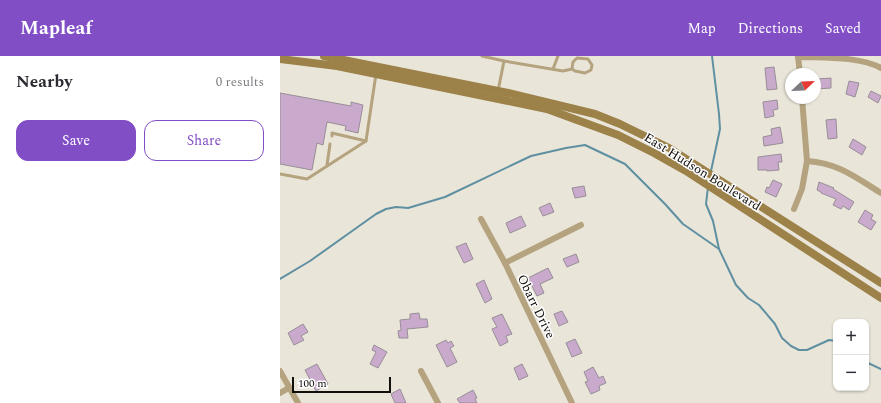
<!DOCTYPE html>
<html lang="en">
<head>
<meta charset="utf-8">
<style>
  :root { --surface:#fff; --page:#f2f2f3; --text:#2b2b33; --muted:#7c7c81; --line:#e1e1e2; --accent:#814ec6 }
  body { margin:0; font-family:Spectral,serif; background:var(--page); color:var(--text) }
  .controls { position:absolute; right:12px; bottom:12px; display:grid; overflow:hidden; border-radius:8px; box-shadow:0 1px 3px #0004 }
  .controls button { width:36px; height:36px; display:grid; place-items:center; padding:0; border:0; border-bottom:1px solid var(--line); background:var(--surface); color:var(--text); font:20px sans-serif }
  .compass { position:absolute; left:505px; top:12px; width:36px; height:36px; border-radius:50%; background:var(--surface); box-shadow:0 1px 3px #0004; rotate:67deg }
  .scale { position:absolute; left:12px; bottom:10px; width:99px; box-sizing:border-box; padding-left:4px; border:2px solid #110f0b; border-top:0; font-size:11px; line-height:14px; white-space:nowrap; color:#110f0b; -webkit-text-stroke:3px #fff; paint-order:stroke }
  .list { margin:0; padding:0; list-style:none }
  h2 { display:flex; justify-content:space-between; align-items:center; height:52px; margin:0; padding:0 16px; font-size:17px }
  h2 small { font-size:13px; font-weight:400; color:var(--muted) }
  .actions { display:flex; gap:8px; padding:12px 16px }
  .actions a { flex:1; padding:9px 0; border:1px solid var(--accent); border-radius:12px; text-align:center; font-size:14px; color:var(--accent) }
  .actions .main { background:var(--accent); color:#fff }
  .map { position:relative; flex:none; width:601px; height:347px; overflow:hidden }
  header { display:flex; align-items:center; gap:24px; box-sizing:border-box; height:56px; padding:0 20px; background:var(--accent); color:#fff }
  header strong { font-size:19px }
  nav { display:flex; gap:22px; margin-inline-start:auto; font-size:14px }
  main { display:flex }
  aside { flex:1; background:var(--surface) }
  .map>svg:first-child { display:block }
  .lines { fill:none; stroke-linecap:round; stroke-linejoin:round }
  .stream { stroke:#5f90a2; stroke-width:2 }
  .building { fill:#caaacc; stroke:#978e97 }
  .service { stroke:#b4a37e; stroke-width:3 }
  .minor { stroke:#b4a37e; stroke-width:6 }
  .secondary { stroke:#9c8149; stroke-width:8 }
  .labels { text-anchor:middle; stroke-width:3; stroke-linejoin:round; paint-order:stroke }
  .street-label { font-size:13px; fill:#110f0b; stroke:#fff }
</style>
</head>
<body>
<header>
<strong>Mapleaf</strong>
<nav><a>Map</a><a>Directions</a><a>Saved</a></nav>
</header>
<main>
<aside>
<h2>Nearby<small>0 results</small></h2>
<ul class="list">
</ul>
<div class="actions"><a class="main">Save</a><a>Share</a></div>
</aside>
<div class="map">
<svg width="601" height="347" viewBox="0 0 601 347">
  <rect width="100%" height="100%" fill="#eae5d9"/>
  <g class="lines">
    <g class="stream">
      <polyline points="431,115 440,73 439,58 432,0"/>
      <polyline points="428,131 426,148 433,165 439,193 456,229 468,242 479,249 495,268 502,282 511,290 519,294 527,294 549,284 556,285"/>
      <polyline points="0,223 30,205 96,158 106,153 116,151 128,152 165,141 251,100 286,92 305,89 345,108 385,148 403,168 439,193"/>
      <polyline points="586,306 601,313"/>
    </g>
  </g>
  <g class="building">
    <polygon points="494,11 497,33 487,34 485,12"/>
    <polygon points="551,22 551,32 537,33 537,23"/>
    <polygon points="569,25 579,27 575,41 566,38"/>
    <polygon points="591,35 601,40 598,47 588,41"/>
    <polygon points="0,37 71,50 71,46 83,49 78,77 65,74 66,70 47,66 43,89 37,87 32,114 0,108"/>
    <polygon points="497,44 498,53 493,54 494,60 485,62 483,46"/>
    <polygon points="556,63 557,82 548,83 546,64"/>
    <polygon points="500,71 503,87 484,90 483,81 492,79 491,73"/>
    <polygon points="573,83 586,91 582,99 569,91"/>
    <polygon points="501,98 502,106 498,106 499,114 487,115 487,114 478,114 478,101"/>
    <polygon points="493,124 502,128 496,141 485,136 487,131 489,132"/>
    <polygon points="539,126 554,132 553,133 574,146 569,154 563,150 561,153 553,149 556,143 541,137 541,136 537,134"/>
    <polygon points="304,130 306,140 295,142 292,132"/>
    <polygon points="270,147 274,156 263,160 259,152"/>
    <polygon points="585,154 593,159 591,163 596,166 591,174 578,166"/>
    <polygon points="241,160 246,170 230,177 226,167"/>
    <polygon points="186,187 193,203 184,207 176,191"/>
    <polygon points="296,198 299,206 287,211 283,203"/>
    <polygon points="268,212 273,222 260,228 264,237 257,240 248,222"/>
    <polygon points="204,224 212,243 205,247 196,228"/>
    <polygon points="282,255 288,266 279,270 274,258"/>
    <polygon points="139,257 140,263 147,263 148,271 127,273 128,282 119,282 118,275 121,274 120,264 130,263 130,258"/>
    <polygon points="222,258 232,278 226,280 228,286 220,290 212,273 217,271 212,262"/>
    <polygon points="23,268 28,276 21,280 24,284 14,289 8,277"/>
    <polygon points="295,283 302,297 292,301 286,287"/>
    <polygon points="166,284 168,287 171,285 174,290 170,292 177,306 167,311 156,289"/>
    <polygon points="94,289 107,296 98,312 90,308 96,296 92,294"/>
    <polygon points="37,308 48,328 36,335 25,314"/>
    <polygon points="242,308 248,320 239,324 234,312"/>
    <polygon points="313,311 319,322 323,320 326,327 319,330 320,334 311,338 305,326 308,325 304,316"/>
    <polygon points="120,333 126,347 115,347 111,338"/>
    <polygon points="193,334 197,342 195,343 197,347 180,347 177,343"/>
  </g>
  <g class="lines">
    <g class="service">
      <polyline points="202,0 224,5 283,15 292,13"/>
      <polygon points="297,2 308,3 312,9 311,14 305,17 295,15 292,13 293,6"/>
      <polyline points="273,13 278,0"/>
      <polyline points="218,35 224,5"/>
      <polyline points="52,80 52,77 86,85"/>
      <polyline points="47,109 50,88"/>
      <polyline points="0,118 27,123 86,85 96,18"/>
    </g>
    <g class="minor">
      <polyline points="518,0 520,18"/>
      <path d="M518,1C543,2 579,0 601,12"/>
      <path d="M527,105C558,107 575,121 601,137"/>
      <polyline points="514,153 522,133 527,105 522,42"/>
      <polyline points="201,163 225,207 292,347"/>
      <polyline points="225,207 301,169"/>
      <polyline points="0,315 18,347"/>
      <polyline points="141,315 158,347"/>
      <polyline points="0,337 9,332"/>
    </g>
    <g class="secondary">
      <polyline points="44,0 228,37 315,58 340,68 389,92 601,227"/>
      <polyline points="0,3 57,10 267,53 338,79 374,97 406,115 601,242"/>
    </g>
  </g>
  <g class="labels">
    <g class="street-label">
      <text transform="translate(423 115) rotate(32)" y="5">East Hudson Boulevard</text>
      <text transform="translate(257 250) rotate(64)" y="5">Obarr Drive</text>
    </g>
  </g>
</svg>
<div class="controls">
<button>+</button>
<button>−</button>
</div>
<svg class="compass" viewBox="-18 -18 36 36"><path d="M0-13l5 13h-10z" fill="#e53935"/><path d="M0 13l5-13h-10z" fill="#7c7c81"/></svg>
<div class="scale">100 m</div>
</div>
</main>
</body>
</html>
